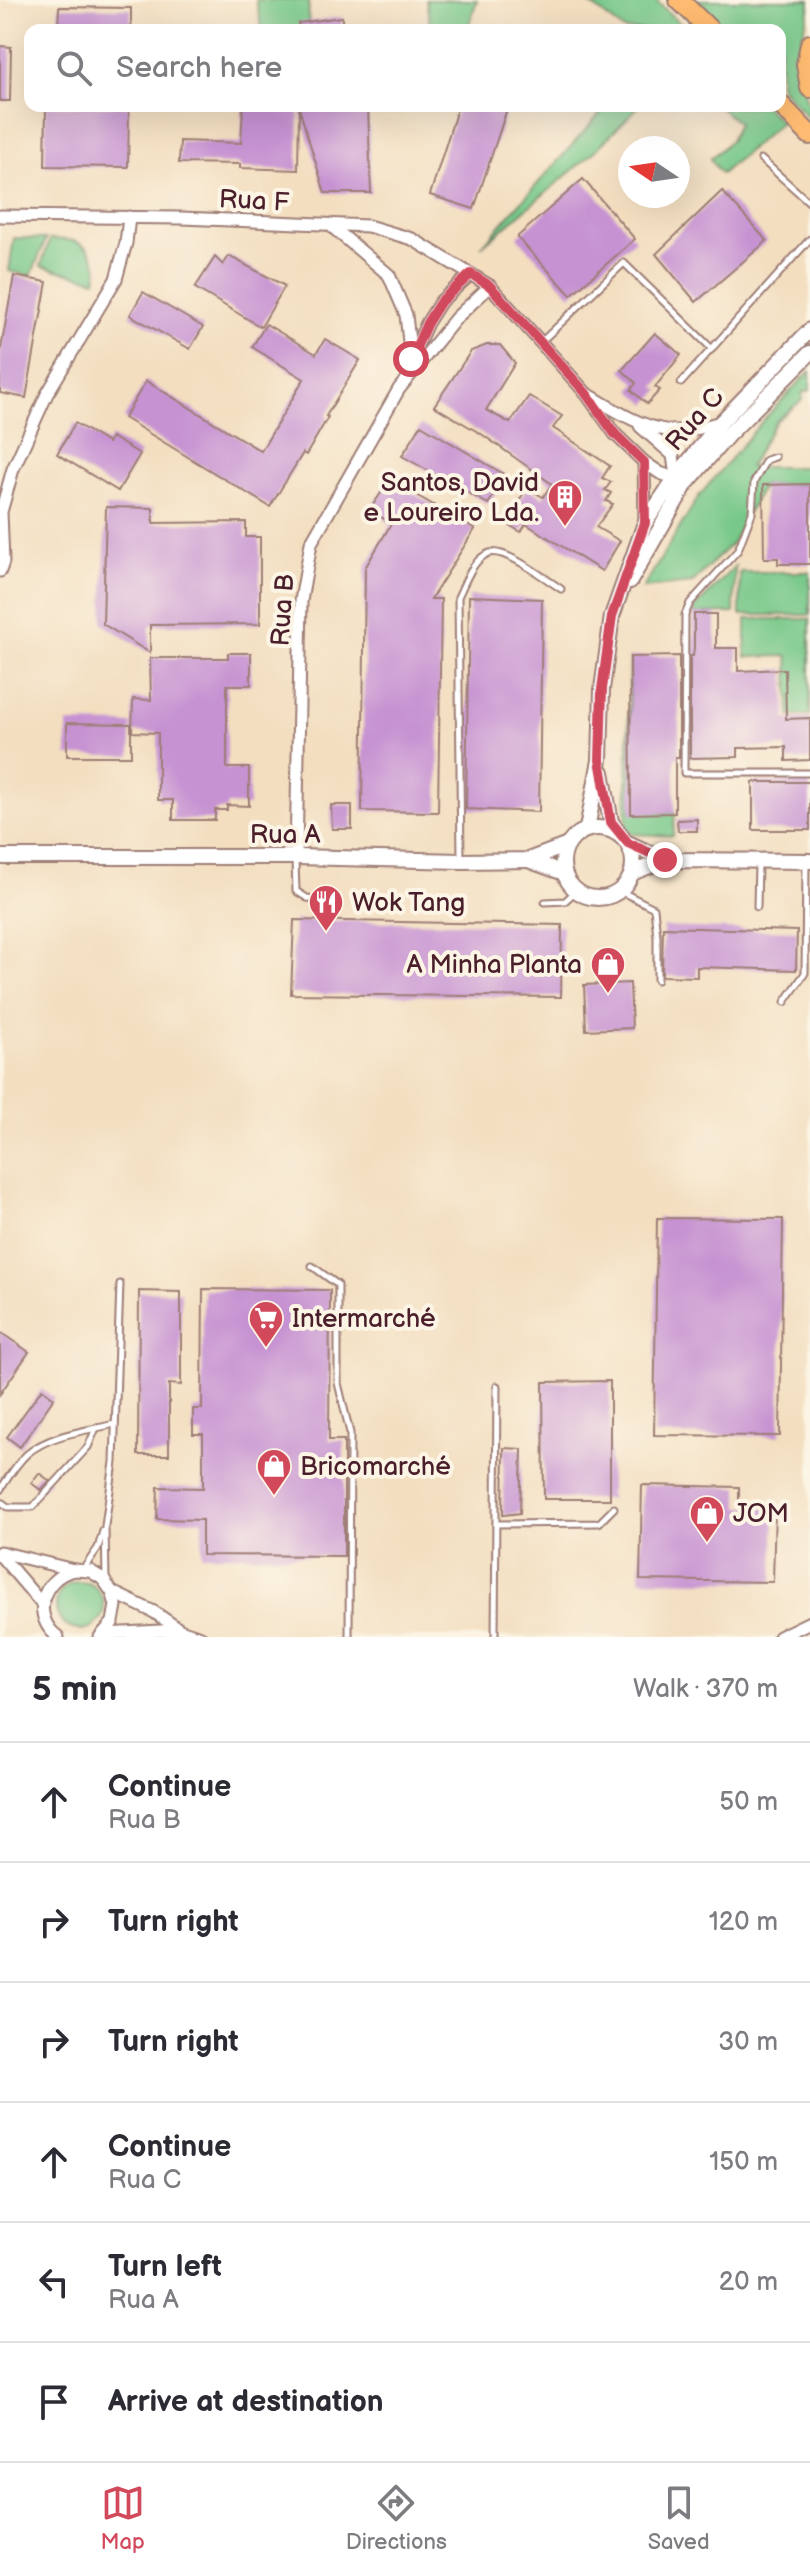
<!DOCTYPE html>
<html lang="en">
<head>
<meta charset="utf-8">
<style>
  :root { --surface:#fff; --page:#f7f7f7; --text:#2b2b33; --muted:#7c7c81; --line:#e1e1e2; --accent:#d1495b }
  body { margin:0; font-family:"Balsamiq Sans",sans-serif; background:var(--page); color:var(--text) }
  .compass { position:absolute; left:618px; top:136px; width:72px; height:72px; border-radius:50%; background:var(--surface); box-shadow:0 8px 32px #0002; rotate:283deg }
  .stop { position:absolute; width:24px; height:24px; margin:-18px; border:6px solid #d1495b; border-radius:50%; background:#fff }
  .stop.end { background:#d1495b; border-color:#fff; box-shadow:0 2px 8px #0008 }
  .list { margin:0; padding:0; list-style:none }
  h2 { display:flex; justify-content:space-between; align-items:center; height:104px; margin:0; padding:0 32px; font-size:34px }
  h2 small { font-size:26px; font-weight:400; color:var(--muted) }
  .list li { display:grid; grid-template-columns:52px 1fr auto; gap:24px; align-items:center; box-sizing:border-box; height:120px; padding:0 32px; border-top:2px solid var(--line) }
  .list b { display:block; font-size:30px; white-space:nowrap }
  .list p { margin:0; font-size:26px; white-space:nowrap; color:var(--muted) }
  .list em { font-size:26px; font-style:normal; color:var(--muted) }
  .icon { flex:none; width:44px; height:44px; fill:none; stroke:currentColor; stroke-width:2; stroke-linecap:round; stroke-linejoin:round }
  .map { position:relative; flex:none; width:810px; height:1637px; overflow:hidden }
  .search { position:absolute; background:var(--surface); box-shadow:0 8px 32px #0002; left:24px; right:24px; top:24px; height:88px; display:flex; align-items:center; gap:20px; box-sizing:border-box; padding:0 28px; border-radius:16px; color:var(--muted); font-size:30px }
  .sheet { height:824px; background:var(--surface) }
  nav { display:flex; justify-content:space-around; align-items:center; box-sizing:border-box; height:112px; border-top:2px solid var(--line); background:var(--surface); font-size:22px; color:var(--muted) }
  nav a { display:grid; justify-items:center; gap:4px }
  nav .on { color:var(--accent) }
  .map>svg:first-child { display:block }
  .green { fill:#77c889; stroke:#60745a; stroke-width:2 }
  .building { fill:#c692d2 }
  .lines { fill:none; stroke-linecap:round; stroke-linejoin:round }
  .service-casing { stroke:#9e7e76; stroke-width:9 }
  .minor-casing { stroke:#9e7e76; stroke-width:15 }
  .tertiary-casing { stroke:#9e7e76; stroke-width:18 }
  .primary-casing { stroke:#9e7e76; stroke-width:22 }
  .service { stroke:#fff; stroke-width:5 }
  .minor { stroke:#fff; stroke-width:11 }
  .tertiary { stroke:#fff; stroke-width:14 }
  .primary { stroke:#febb71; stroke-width:18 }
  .route { stroke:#d1495b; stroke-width:10 }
  .labels { text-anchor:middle; stroke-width:8; stroke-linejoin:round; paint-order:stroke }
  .street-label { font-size:26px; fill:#4a1f2b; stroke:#fcf5e5 }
  .poi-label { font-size:26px; fill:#4a1f2b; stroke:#fcf5e5; text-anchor:start }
</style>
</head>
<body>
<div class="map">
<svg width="810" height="1637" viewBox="0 0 810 1637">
  <rect width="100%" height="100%" fill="#fcf5e5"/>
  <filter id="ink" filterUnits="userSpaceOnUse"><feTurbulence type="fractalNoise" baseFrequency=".0125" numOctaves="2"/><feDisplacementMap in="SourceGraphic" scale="16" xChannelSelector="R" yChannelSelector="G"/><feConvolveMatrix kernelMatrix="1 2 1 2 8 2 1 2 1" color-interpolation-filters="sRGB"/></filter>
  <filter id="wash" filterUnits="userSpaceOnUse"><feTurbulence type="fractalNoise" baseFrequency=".006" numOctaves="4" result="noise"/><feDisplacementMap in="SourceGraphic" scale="32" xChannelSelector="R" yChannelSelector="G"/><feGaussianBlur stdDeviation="1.8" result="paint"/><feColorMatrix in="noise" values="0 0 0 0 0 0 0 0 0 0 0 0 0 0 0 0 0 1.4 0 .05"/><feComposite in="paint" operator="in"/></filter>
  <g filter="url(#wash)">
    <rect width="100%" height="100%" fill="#f3dec0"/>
    <g class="green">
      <polygon points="256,0 309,0 308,30 262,30"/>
      <polygon points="426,0 477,0 467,30 431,30"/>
      <polygon points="577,0 655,0 687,30 624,30 593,6"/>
      <path d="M697,0H810C810,19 799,37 798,57C797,82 810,99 810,120L780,86V30H725Z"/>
      <polygon points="607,106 639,106 594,152 481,247"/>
      <polygon points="718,106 765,106 781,122 721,174 710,159 730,141 738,123"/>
      <polygon points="14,238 46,239 31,276 9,271"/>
      <path d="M50,239C58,240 69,239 77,242C92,247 100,266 96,280L41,266Z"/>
      <polygon points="810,371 810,391 803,392 802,400 776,421 749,467 810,467 810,484 763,485 732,543 692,583 643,588 699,496 765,418"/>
      <polygon points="735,566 734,613 694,614 694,609"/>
      <rect x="740" y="572" width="70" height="43"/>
      <polygon points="746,619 810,619 810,715 790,716 788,656 746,657"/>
      <polygon points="630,657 631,813 675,813 673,836 633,834 626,827"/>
      <circle cx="80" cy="1606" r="24"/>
    </g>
    <g id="blocks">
      <g class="building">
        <polygon points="59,7 131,8 131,30 58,30"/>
        <polygon points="342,17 342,30 299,30 298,23"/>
        <polygon points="0,46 11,47 10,101 0,101"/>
        <polygon points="46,106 129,106 128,167 45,166"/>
        <polygon points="243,106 368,106 371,193 325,193 299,108 298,170 240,168 240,164 179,163 180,141 241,143"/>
        <polygon points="458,106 508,106 474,209 430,195"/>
        <polygon points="583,179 635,239 571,295 517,237"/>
        <polygon points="722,191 767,241 696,302 656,254"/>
        <polygon points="229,256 285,286 261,327 195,288 215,257 223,265"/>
        <polygon points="14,276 47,282 26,398 0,393 0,354"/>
        <polygon points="143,292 203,327 190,349 130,315"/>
        <polygon points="266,324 316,354 325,339 360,360 326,416 328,417 306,455 303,453 270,507 124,418 146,381 261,451 304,379 252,347"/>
        <polygon points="655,333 681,355 655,387 660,390 647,404 631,390 636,383 622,370"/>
        <polygon points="487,345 500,345 515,363 486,410 510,423 529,396 562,416 553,428 610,466 602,478 611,482 605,490 611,493 606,501 613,504 596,527 620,541 602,571 526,524 521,532 505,523 527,488 543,497 552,484 483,435 434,406 471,351"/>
        <polygon points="75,423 108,443 111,437 140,454 118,491 57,454"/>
        <polygon points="421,425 507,476 488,504 402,456"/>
        <polygon points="390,480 475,529 431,599 441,599 438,812 362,811 365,568 391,524 370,509"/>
        <polygon points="810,484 810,564 778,564 778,558 764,558 763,485"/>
        <polygon points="106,507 153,508 153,523 246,522 246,537 260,537 260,624 150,625 150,653 103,624"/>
        <polygon points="469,596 542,599 539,812 466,809"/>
        <polygon points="694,614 716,614 716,648 738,648 738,671 785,669 786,719 810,718 810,760 786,761 786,747 738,748 738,757 690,758 690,656 693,656 694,648"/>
        <polygon points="228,653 251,653 251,685 227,685 227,768 249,768 249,806 227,805 227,810 215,810 215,820 173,820 173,800 158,800 158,733 132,732 133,699 151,700 150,658 228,658"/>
        <polygon points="679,656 679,758 675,758 675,813 631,814 630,657"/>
        <polygon points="67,723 131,724 131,756 67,756"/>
        <rect x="753" y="782" width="57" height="48"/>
        <polygon points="331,805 352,805 352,829 332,829"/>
        <polygon points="697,819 697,831 678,831 677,820"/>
        <polygon points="294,920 562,925 561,997 291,994"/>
        <polygon points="663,927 797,931 796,970 697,967 697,977 662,976"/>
        <polygon points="630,983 632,1028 586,1030 584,985"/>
        <polygon points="657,1218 783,1219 780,1436 654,1435"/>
        <polygon points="203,1289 330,1290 329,1440 344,1440 344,1556 202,1555 202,1520 157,1519 158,1487 203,1488 203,1434 193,1434 193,1409 202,1409"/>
        <polygon points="139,1291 181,1292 181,1385 169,1384 169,1455 138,1455"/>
        <polygon points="0,1332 29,1352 0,1394"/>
        <polygon points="610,1381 610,1499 544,1499 543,1382"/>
        <polygon points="42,1389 54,1398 20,1447 7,1437"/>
        <polygon points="504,1448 522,1449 520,1513 503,1515"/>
        <polygon points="39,1473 50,1481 41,1490 31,1483"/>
        <polygon points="642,1485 739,1487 739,1507 775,1508 773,1582 640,1580"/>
      </g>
    </g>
  </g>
  <g filter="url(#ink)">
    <use href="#blocks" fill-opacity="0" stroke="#9e7e76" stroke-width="2"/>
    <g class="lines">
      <g class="service-casing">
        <g id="service">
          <polyline points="761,159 810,203"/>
          <polyline points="541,342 624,263 712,349"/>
          <polyline points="681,383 810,239"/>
          <polyline points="775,457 766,460 754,482 752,513 738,550 690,603 685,615 684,773 810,773"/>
          <polyline points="295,860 296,891 307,898 330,901"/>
          <path d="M461,860L458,597C465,583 472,561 487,554C502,545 546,579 561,589"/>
          <polyline points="620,891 654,908 657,936 657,980"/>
          <polyline points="545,902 565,901 576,891"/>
          <polyline points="757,907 758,864"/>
          <polyline points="785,1002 805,973 806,862"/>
          <polyline points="312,1266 338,1285 338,1383 350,1433 349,1637"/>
          <path d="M0,1490C8,1478 16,1464 27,1454C50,1434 86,1431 115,1424"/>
          <polyline points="0,1501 8,1507 33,1507 88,1447 96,1428"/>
          <polyline points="496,1524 599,1523 614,1508"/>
          <polyline points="84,1568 98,1548 103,1531"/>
          <polyline points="106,1580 105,1526 114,1462 120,1284"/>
          <polyline points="495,1637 497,1386"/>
        </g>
      </g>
      <g class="minor-casing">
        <g id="minor">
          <polyline points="0,216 182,218 368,226 412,239 490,286 585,392 615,434 644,462 645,522"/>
          <polyline points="330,225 389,275 406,315 411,359"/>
          <polyline points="411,359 427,323 441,301 471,274"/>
          <path d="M589,395C617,411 648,433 683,431C695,430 709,425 721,422"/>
          <polyline points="640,426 673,455 676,477"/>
          <polyline points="644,462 660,473 682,481"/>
          <polyline points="0,571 3,562 1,512 13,469 47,394 116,279 126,243 129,217"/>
          <polyline points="296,857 301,601 311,543 399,389 456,318 490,286"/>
          <polyline points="0,1552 74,1570 90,1571 103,1579 112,1592 116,1605 113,1622 100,1637"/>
          <polyline points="0,1555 42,1604"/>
          <polyline points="112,1592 154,1612 180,1630 201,1637"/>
          <polyline points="104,1634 179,1630"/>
          <path d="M58,1637C31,1617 41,1578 74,1570"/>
          <polyline points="779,1637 810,1622"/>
        </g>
      </g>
      <g class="tertiary-casing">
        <g id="tertiary">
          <polyline points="630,581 686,484 728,435 810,353"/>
          <polyline points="602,772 611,822 621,835"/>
          <circle cx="598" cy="863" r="35"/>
          <polyline points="587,829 600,760 602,689 612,616 645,523 676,477 721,422 810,330"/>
          <polyline points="628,843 665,860"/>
          <polyline points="0,857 296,857 461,861 528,860 568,845"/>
          <polyline points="528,860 564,873"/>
          <polyline points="632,873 665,860 810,861"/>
        </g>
      </g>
      <g class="primary-casing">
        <g id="primary">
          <polyline points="679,0 710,30"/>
          <polyline points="810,44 806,64 810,88"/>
          <polyline points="780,104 810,135"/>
        </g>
      </g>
      <use href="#service" class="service"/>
      <use href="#minor" class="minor"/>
      <use href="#tertiary" class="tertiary"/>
      <use href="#primary" class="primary"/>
    </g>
  </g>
  <g class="lines" filter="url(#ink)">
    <polyline class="route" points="411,359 427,323 441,301 471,274 490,286 585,392 615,434 644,462 645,523 612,616 602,689 600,760 611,822 628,843 665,860"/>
  </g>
  <defs>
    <g id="building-pin" transform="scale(1.8)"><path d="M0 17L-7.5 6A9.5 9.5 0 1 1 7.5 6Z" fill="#d1495b" stroke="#fcf5e5"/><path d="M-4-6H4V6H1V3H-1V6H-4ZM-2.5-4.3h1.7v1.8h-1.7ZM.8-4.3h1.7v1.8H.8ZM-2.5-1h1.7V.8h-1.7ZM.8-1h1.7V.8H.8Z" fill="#fff"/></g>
    <g id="restaurant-pin" transform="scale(1.8)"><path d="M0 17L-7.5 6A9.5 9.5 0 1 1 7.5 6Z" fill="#d1495b" stroke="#fcf5e5"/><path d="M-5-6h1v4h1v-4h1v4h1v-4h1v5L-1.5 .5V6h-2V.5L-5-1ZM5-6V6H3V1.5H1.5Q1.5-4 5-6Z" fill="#fff"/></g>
    <g id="shop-pin" transform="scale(1.8)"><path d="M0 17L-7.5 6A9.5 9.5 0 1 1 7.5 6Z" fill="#d1495b" stroke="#fcf5e5"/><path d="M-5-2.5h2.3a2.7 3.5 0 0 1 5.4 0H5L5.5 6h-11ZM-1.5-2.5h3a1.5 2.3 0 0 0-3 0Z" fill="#fff"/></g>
    <g id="supermarket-pin" transform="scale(1.8)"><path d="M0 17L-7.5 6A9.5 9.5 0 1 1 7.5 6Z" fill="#d1495b" stroke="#fcf5e5"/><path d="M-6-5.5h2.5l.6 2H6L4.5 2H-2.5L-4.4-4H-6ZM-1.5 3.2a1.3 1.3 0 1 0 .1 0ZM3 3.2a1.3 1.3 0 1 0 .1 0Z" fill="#fff"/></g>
  </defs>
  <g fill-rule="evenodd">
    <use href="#building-pin" x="565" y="497"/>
    <use href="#restaurant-pin" x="326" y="902"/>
    <use href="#shop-pin" x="608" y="964"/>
    <use href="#supermarket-pin" x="266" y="1318"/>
    <use href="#shop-pin" x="274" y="1466"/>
    <use href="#shop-pin" x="707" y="1513"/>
  </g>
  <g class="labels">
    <g class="street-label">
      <text transform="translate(254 200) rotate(3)" y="9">Rua F</text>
      <text transform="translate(694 419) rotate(-49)" y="9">Rua C</text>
      <text transform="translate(282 610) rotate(-86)" y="9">Rua B</text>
      <text x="285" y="843">Rua A</text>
    </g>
    <g class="poi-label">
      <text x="539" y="491" text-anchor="end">Santos, David<tspan x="539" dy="30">e Loureiro Lda.</tspan></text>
      <text x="352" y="911">Wok Tang</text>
      <text x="582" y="973" text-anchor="end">A Minha Planta</text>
      <text x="292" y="1327">Intermarché</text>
      <text x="300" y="1475">Bricomarché</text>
      <text x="733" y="1522">JOM</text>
    </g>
  </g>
</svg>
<svg class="compass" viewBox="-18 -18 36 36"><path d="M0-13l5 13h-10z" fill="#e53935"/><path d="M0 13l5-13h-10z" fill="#7c7c81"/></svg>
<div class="stop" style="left:411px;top:359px"></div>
<div class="stop end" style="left:665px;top:860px"></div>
<div class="search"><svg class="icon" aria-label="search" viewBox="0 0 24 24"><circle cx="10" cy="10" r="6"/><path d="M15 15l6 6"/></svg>Search here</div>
</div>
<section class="sheet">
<h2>5 min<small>Walk · 370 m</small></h2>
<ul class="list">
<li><svg class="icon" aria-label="ahead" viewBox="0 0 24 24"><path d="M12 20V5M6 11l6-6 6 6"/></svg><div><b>Continue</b><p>Rua B</p></div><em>50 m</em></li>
<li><svg class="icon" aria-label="right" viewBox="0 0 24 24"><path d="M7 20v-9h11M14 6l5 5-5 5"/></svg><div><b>Turn right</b></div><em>120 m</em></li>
<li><svg class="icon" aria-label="right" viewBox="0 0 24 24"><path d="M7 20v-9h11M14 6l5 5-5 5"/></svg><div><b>Turn right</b></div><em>30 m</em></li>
<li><svg class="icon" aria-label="ahead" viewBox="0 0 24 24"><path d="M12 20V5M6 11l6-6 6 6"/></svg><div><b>Continue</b><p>Rua C</p></div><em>150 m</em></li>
<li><svg class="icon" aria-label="left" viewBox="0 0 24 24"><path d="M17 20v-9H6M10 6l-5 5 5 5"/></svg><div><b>Turn left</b><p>Rua A</p></div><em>20 m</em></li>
<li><svg class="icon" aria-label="arrive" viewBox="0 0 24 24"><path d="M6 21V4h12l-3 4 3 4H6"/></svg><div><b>Arrive at destination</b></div></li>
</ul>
</section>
<nav>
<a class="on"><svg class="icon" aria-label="map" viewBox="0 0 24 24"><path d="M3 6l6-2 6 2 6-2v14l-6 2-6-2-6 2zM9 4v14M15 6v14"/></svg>Map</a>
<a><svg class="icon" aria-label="directions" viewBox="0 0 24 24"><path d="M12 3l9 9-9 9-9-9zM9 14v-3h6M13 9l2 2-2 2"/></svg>Directions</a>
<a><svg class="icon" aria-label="saved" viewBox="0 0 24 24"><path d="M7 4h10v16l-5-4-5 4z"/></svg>Saved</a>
</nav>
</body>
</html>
